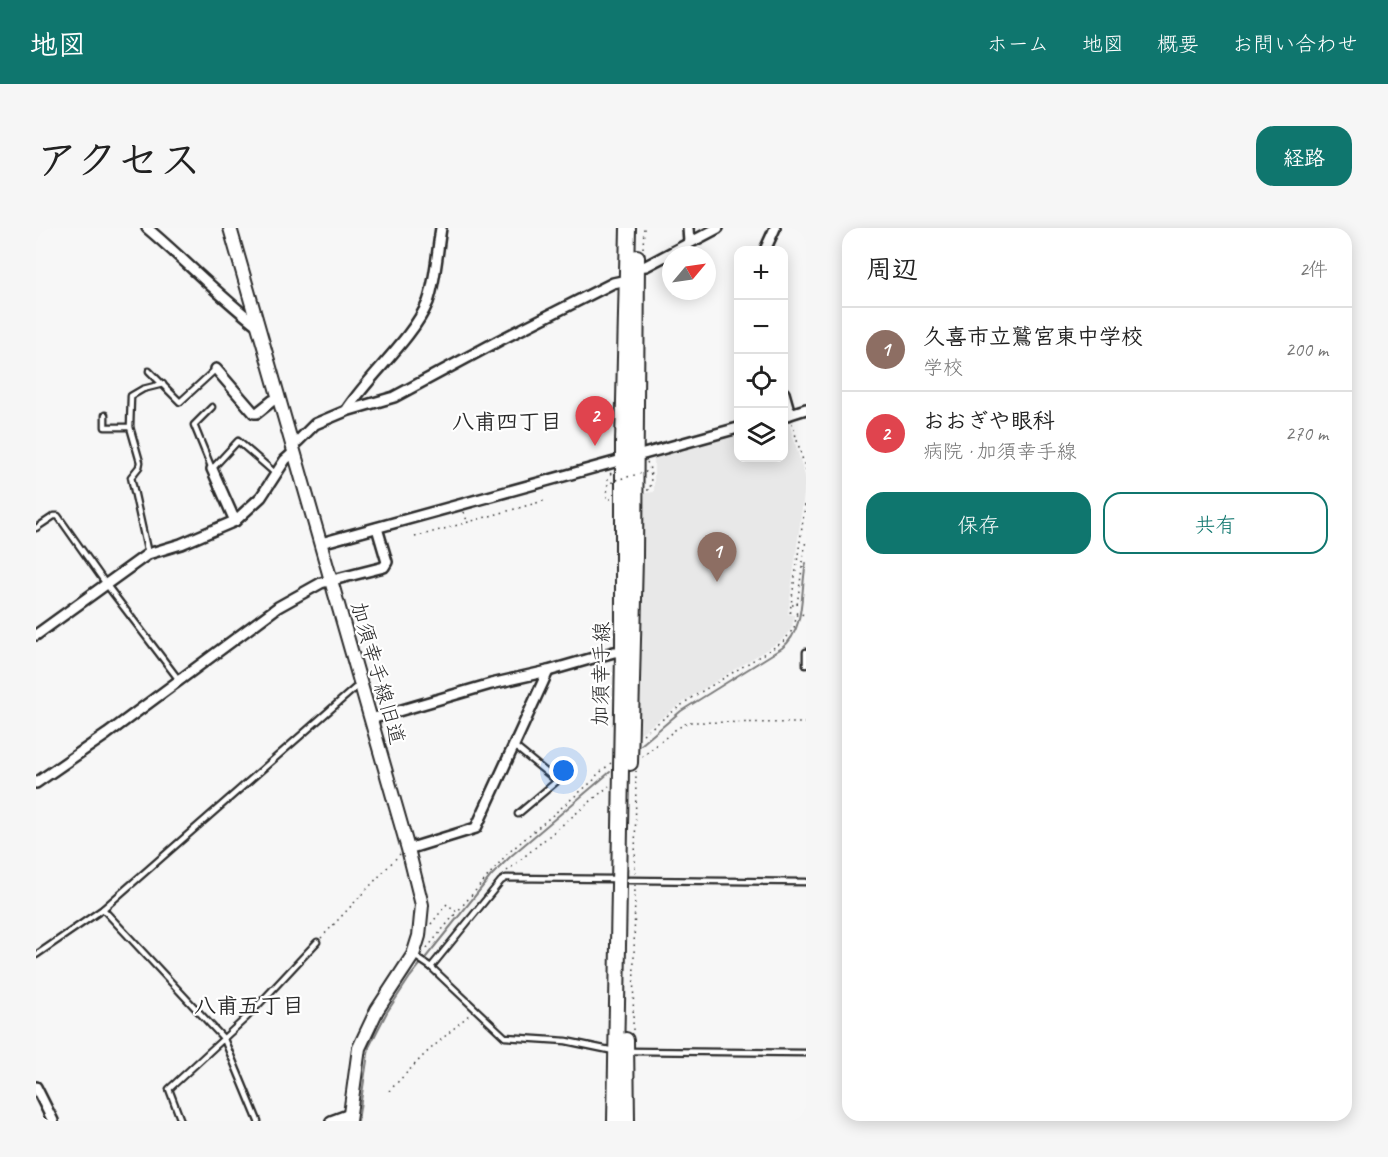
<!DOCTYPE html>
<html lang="ja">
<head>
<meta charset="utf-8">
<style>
  :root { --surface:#fff; --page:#f6f6f6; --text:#222; --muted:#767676; --line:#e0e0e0; --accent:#0f766e }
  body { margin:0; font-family:Caveat,"Klee One",sans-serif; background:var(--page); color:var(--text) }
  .controls { position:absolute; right:18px; top:18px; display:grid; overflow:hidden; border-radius:12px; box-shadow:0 3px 15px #0003 }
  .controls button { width:54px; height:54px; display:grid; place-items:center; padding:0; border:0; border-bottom:2px solid var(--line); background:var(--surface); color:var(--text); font:30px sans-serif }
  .compass { position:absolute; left:626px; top:18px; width:54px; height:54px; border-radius:50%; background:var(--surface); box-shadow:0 3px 15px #0003; rotate:61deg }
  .you { position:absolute; left:528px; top:543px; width:21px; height:21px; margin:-15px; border:4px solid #fff; border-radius:50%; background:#1a73e8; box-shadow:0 0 0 9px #1a73e833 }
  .badge { display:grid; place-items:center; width:39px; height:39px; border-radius:50%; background:var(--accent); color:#fff; font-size:20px; font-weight:700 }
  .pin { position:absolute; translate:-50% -50px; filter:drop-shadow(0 2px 3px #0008) }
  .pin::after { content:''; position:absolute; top:32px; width:21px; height:18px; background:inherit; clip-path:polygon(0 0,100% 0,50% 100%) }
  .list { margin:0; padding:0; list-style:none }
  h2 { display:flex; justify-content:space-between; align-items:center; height:78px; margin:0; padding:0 24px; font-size:26px }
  h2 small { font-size:20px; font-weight:400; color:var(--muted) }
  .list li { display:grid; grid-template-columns:39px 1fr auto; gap:18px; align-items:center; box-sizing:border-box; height:84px; padding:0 24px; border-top:2px solid var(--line) }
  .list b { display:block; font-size:22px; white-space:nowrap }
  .list p { margin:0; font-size:20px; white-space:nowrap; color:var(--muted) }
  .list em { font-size:20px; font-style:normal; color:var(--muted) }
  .actions { display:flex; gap:12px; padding:18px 24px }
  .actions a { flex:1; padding:14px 0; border:2px solid var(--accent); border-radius:18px; text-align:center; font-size:21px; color:var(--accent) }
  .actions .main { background:var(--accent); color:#fff }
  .icon { flex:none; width:33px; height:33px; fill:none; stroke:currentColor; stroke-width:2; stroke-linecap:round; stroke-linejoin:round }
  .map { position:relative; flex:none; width:770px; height:893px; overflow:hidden; border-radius:18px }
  header { display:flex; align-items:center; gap:36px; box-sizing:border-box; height:84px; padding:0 30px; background:var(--accent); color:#fff }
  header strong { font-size:28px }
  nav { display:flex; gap:33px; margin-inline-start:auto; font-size:21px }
  .intro { display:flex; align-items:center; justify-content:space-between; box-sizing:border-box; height:144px; padding:0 36px }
  h1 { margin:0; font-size:42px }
  .button { padding:15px 27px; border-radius:18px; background:var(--accent); color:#fff; font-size:21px; font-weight:700 }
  main { display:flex; gap:36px; padding:0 36px }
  aside { flex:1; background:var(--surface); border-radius:18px; box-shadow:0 3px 15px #0003 }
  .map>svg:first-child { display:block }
  .built { fill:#e8e8e8 }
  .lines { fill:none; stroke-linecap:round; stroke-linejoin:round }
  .stream { stroke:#7b7b7b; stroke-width:2 }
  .service-casing { stroke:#2b2b2b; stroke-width:9 }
  .minor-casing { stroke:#2b2b2b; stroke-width:14 }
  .tertiary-casing { stroke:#2b2b2b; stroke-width:16 }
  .secondary-casing { stroke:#2b2b2b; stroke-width:18 }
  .path { stroke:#2b2b2b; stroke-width:1.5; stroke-dasharray:1.5 4.5; stroke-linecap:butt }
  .service { stroke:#fff; stroke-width:4.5 }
  .minor { stroke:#fff; stroke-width:9 }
  .tertiary { stroke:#fff; stroke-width:12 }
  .secondary { stroke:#fff; stroke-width:14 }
  .path-bridge { stroke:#2b2b2b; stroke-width:1.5; stroke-dasharray:1.5 4.5; stroke-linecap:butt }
  .labels { text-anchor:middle; stroke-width:4.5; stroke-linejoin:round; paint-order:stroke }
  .street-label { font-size:21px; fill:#2b2b2b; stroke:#fff }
  .neighbourhood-label { font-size:22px; font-weight:bold; fill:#2b2b2b; stroke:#fff }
</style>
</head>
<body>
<header>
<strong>地図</strong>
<nav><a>ホーム</a><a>地図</a><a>概要</a><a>お問い合わせ</a></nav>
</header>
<div class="intro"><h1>アクセス</h1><a class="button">経路</a></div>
<main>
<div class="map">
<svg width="770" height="893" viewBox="0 0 770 893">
  <rect width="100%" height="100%" fill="#f7f7f7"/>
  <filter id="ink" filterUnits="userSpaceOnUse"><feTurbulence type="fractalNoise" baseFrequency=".0167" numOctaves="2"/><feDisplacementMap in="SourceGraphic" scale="12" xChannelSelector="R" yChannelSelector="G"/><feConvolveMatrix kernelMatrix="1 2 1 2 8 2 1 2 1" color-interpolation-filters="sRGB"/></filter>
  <g filter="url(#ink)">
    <polygon class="built" points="752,192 770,251 752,386 758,387 756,400 746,412 656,468 603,506 607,280 608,279 609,265 618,264 618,229 702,206 702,230 748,230 748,193"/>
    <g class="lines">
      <g class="stream">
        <path d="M605,517L645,483L746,420C770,401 764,364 770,335"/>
        <polyline points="322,893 333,819 351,784 374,749 455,648 475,628 574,544"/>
      </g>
      <g class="service-casing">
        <g id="service">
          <polyline points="113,143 144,174 180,141"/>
          <polyline points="176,179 158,197 176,241 202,213 240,246"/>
          <polyline points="69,187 69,199 94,199"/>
          <polyline points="0,300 18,288 22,288 70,356 143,452"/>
          <polyline points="112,326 95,249 103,239 104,234 94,199 95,168 107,161 127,156"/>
          <polyline points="770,424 770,437"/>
          <polyline points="477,517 521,553 482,586"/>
          <polyline points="593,652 770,654"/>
          <polyline points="67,681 188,811 222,893"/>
          <polyline points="0,727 67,681 319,460 325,457"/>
          <polyline points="377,727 395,739 469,809 530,813 578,823"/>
          <polyline points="395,739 465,653 470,650 581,651"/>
          <polyline points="593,823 770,825"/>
          <polyline points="145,893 133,861 211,789 281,714"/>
        </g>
      </g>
      <g class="minor-casing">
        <g id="minor">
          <path d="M111,0C149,32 182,67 222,98"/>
          <polyline points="652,0 653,14"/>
          <polyline points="729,22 739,0"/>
          <polyline points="601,39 610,38 682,0"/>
          <polyline points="180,141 218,185 221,185 236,173 243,170"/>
          <polyline points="748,165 754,186"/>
          <path d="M310,183C332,148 376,112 392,74C400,51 401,24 405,0"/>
          <polyline points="748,188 770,181"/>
          <polyline points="256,216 262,213 279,196 310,183 358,169 464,112 577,55 591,52"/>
          <polyline points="176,241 199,293"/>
          <polyline points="285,315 702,200"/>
          <polyline points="0,407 112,326 145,316 199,293 225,269 249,232 258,224"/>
          <polyline points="335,491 455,456 512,443 578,424 587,424"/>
          <polyline points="0,555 71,506 242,379 285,355 348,339 351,334 341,300"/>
          <polyline points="372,621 440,600 512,443"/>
          <polyline points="0,859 17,893"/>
          <polyline points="295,893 314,886"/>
        </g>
      </g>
      <g class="tertiary-casing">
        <polyline id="tertiary" points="194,0 372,621 386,677 383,708 377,727 341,782 323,820 313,893"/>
      </g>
      <g class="secondary-casing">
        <g id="secondary">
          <polyline points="594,535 599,329 601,29"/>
          <polyline points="590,812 591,893"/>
          <polyline points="579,893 587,424 587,216 592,0"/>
        </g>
      </g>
      <g class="path">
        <polyline points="607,20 608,0"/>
        <polyline points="756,195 770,243"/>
        <path d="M611,234C616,243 615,252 614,262H611"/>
        <polyline points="575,245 572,250 571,271 575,271"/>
        <polyline points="770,271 754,384 770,387"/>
        <polyline points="428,284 431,293"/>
        <polyline points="379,309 511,272"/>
        <polyline points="756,377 761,377 770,311"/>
        <polyline points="607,506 655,470 747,414 758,400 761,385"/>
        <polyline points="606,529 640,501 653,494 770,495"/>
        <polyline points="471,643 573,558"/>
        <polyline points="599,646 600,543"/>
        <polyline points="395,696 411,676 421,684 471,626 559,551 561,547 575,535"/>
        <polyline points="285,710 364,626"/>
        <polyline points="391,720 420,685"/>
        <polyline points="597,802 599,657"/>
        <polyline points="353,863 389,826 434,786"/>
      </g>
      <use href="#service" class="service"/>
      <use href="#minor" class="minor"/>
      <use href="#tertiary" class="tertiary"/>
      <use href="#secondary" class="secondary"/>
      <polyline class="path-bridge" points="576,255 576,253 610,244 611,245"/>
    </g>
  </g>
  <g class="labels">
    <g class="street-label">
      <text transform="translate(342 445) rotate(74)" y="7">加須幸手線旧道</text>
      <text transform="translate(565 446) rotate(-89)" y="7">加須幸手線</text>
    </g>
    <g class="neighbourhood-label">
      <text x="471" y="201">八甫四丁目</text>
      <text x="213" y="785">八甫五丁目</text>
    </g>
  </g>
</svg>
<div class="controls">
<button>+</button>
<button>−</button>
<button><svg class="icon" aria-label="locate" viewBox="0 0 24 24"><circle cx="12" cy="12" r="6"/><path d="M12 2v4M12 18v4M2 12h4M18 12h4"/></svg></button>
<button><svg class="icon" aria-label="layers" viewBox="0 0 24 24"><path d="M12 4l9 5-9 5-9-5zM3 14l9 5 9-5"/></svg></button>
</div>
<svg class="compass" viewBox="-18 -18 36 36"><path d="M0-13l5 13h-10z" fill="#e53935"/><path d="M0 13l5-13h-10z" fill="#767676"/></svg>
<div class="you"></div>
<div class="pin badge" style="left:681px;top:354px;background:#8d6e63">1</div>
<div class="pin badge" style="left:559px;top:218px;background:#e0444e">2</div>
</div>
<aside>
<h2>周辺<small>2件</small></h2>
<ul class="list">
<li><span class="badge" style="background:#8d6e63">1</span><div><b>久喜市立鷲宮東中学校</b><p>学校</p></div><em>200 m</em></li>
<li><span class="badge" style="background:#e0444e">2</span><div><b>おおぎや眼科</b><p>病院 · 加須幸手線</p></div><em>270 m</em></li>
</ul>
<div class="actions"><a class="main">保存</a><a>共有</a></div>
</aside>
</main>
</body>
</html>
